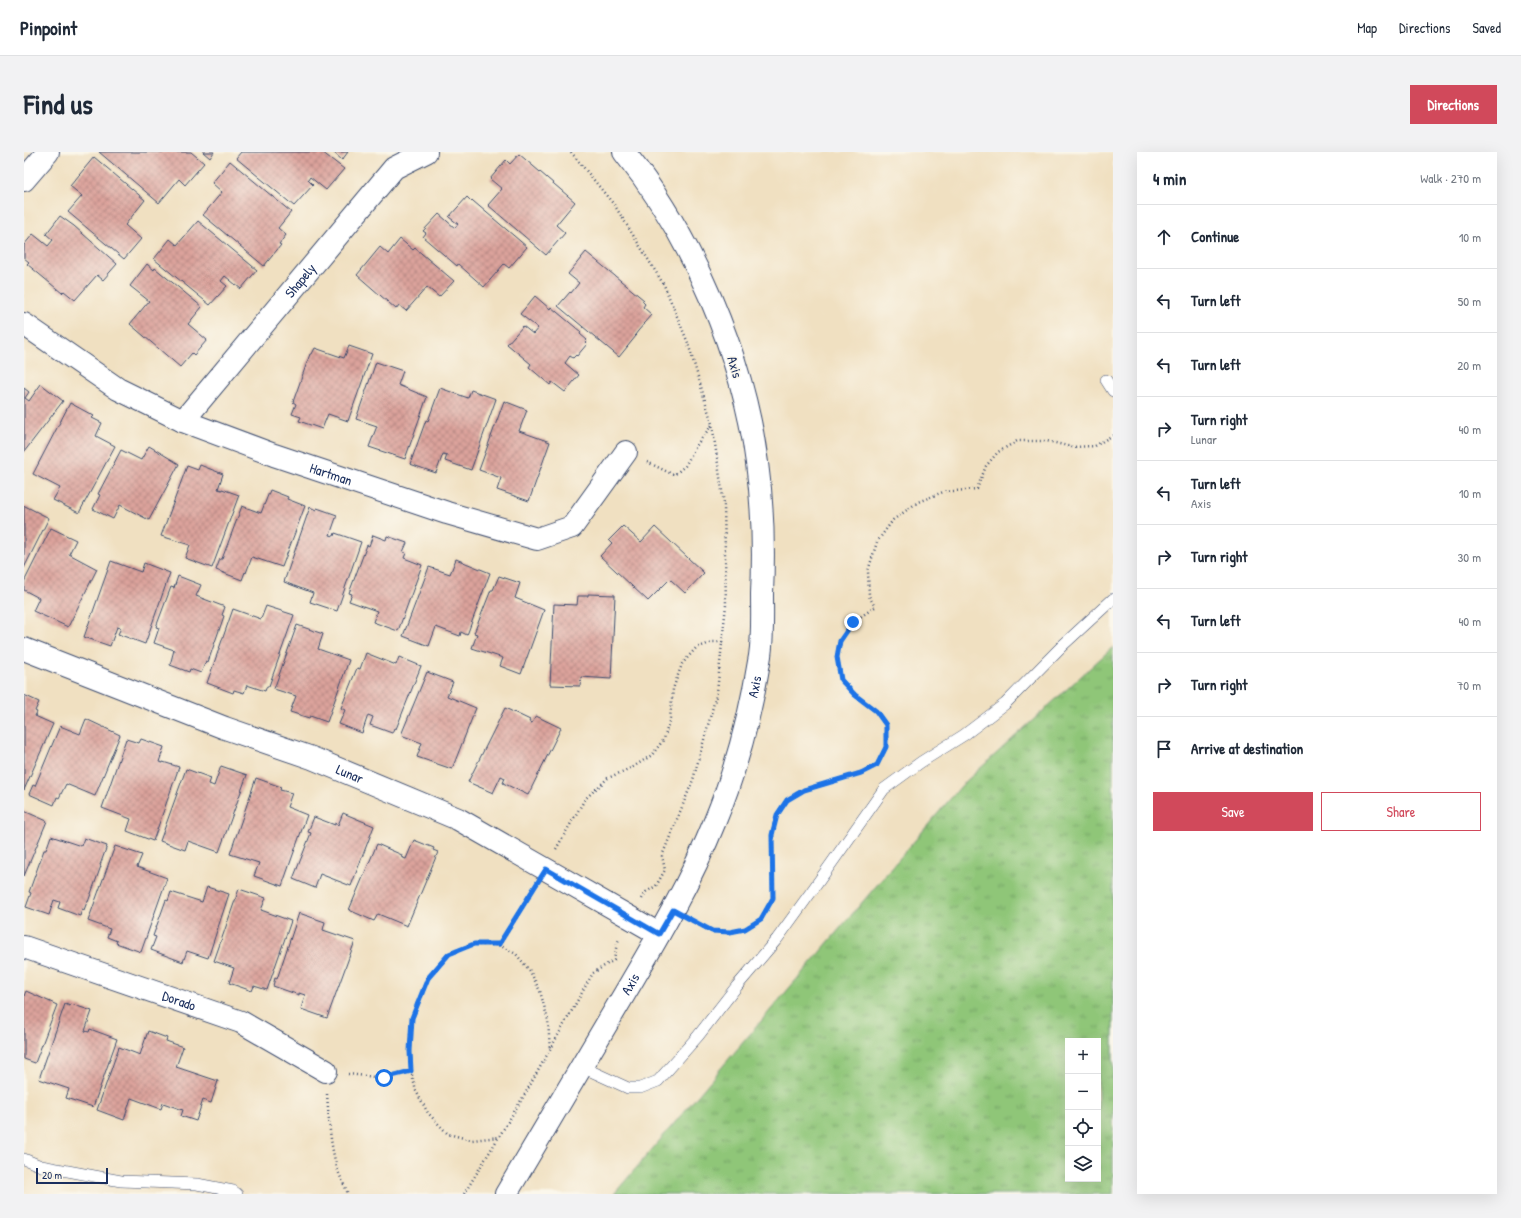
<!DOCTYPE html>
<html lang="en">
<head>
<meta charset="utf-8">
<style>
  :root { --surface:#fff; --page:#f2f2f3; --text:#1f2937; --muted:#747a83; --line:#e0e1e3; --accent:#d1495b }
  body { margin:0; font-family:"Patrick Hand",sans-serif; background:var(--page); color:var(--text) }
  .controls { position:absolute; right:12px; bottom:12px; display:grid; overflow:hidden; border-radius:0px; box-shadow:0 4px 16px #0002 }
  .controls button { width:36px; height:36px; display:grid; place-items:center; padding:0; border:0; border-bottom:1px solid var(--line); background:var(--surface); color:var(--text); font:20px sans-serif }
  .scale { position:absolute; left:12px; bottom:10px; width:72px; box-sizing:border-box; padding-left:4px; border:2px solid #1b2f5e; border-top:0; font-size:11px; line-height:14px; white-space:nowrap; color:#1b2f5e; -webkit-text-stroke:3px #fbf7ec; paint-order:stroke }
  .stop { position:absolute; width:12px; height:12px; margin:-9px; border:3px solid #1a73e8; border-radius:50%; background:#fff }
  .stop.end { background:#1a73e8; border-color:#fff; box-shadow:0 1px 4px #0008 }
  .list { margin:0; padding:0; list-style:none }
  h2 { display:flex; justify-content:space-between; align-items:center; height:52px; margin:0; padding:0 16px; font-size:17px }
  h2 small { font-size:13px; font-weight:400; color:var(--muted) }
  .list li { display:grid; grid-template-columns:26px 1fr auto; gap:12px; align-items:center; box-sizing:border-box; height:64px; padding:0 16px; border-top:1px solid var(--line) }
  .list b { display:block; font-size:15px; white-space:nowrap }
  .list p { margin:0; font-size:13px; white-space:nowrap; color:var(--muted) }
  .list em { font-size:13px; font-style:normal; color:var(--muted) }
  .actions { display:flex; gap:8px; padding:12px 16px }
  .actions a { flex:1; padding:9px 0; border:1px solid var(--accent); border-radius:0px; text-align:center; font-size:14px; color:var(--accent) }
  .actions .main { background:var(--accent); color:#fff }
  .icon { flex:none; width:22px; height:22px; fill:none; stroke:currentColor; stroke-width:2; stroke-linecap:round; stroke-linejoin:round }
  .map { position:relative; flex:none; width:1089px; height:1042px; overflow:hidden; border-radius:0px }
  header { display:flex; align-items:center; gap:24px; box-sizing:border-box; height:56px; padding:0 20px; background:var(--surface); border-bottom:1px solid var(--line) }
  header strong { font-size:19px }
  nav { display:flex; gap:22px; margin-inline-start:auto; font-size:14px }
  .intro { display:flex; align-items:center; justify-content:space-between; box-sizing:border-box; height:96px; padding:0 24px }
  h1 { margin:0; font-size:28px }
  .button { padding:10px 18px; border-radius:0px; background:var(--accent); color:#fff; font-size:14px; font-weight:700 }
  main { display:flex; gap:24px; padding:0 24px }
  aside { flex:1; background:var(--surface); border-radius:0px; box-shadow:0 4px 16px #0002 }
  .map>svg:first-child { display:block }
  .grass { fill:url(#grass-tufts); stroke:#557a6b; fill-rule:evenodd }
  .building { fill:url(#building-cross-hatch) }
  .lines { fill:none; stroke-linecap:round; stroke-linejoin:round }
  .lane-casing { stroke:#3b4a6d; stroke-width:12 }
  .street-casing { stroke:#3b4a6d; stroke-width:24 }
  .secondary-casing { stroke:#3b4a6d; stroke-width:24 }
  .path { stroke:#3b4a6d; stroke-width:2.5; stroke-dasharray:1 3; stroke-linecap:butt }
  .lane { stroke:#fff; stroke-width:11 }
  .street { stroke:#fff; stroke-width:22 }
  .secondary { stroke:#fff; stroke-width:22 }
  .route { stroke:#1a73e8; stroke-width:5 }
  .labels { text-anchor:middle; stroke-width:3; stroke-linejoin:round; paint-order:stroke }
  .street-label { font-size:14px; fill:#1b2f5e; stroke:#fbf7ec }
</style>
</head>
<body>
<header>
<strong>Pinpoint</strong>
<nav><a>Map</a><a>Directions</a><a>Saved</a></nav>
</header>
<div class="intro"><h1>Find us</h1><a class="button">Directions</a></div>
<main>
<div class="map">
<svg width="1089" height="1042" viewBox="0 0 1089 1042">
  <defs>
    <pattern id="grass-tufts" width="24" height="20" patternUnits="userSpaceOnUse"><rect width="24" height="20" fill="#8fc678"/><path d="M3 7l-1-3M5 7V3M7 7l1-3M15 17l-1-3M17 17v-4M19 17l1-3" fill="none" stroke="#74a166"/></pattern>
    <pattern id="building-cross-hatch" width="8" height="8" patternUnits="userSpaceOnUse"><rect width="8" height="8" fill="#dca39b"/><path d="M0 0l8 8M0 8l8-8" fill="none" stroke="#b28582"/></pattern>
  </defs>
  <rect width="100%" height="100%" fill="#fbf7ec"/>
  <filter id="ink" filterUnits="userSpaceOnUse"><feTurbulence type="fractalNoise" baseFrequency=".025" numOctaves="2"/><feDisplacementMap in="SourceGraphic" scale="8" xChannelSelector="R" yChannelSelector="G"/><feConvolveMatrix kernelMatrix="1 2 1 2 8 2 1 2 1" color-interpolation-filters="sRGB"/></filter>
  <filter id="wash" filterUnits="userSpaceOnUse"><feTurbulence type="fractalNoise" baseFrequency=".012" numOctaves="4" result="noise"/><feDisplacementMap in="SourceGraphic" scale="16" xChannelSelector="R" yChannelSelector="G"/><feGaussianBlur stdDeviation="0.9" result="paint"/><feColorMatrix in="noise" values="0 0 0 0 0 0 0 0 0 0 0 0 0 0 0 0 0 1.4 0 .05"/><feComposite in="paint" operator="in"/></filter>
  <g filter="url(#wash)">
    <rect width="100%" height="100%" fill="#f0e0c1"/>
    <path class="grass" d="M1089,495V1042H590L938,633ZM1044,889H1074V1027H1044Z"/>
    <g id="blocks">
      <g class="building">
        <polygon points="75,0 167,0 180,11 161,33 155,27 135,51"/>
        <polygon points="179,0 190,0 186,6"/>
        <polygon points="217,0 298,0 320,17 302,38 286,25 284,28 289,33 270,54 212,6"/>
        <polygon points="309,0 324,0 318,8"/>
        <polygon points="495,2 551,50 532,73 541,81 522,103 464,53 478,37 466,27 482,8 486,12"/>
        <polygon points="70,5 121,48 101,73 117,87 100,107 44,60 58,44 46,34"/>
        <polygon points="206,9 267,60 254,76 262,83 255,92 257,93 240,114 179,63 198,40 188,31"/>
        <polygon points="443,45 448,50 449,49 503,95 485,116 480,112 460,135 434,112 433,114 399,85 402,81 399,79 415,62 431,76 434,72 425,65"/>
        <polygon points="36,64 50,74 93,112 79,128 73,123 51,148 40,139 38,141 3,112 5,110 0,106 0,93 9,82 24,94 29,88 22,82"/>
        <polygon points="174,69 233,118 217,137 201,124 197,129 203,134 186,153 130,107 146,87 153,93"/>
        <polygon points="376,87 389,98 391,96 430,129 415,145 403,135 382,159 375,153 372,157 333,123 356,95 364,102"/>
        <polygon points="562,100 620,148 618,149 621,152 619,155 628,163 614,179 611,183 612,184 595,205 534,154 546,140 547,141 555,131 544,122"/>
        <polygon points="123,112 130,118 131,116 178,155 164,172 183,188 170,203 168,201 156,215 106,172 125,149 106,134"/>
        <polygon points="511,144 526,157 527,155 557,180 556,182 563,188 561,190 563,192 553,204 552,203 549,206 546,204 541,211 555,223 541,240 528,230 526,233 505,215 507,212 483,192 499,174 509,182 514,176 496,162"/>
        <polygon points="325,194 348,202 324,269 304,262 298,277 275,269 277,265 268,262 272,252 269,250 286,202 288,202 291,196 320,206"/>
        <polygon points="352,210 379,219 374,233 403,245 381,307 345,295 353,274 332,267"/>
        <polygon points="17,232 39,249 0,300 0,236 5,240 1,246 5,249"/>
        <polygon points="416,236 444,246 447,238 472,247 447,318 421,309 423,303 419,302 412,321 386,312 402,268 404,269"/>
        <polygon points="480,249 503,258 495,279 526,290 505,349 473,338 477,326 455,318"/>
        <polygon points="46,251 70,264 68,266 78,271 72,284 91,294 55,361 29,348 36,336 9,322"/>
        <polygon points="125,294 155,312 125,368 96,353 89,367 69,357 76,343 74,342 97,298 117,308"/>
        <polygon points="176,313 199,322 194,337 198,338 198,337 215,343 188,416 161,406 166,393 137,384 163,314 174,318"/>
        <polygon points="246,338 264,345 263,347 281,354 258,415 228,405 222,421 221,420 218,428 192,418 196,407 198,407 218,354 237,361"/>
        <polygon points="1,354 25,366 0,416 0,355"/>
        <polygon points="286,355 292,358 293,356 313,363 306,383 310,384 311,381 337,390 313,459 286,450 289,441 260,430"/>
        <polygon points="599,374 617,390 631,375 680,421 661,441 646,427 624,449 576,404 588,391 585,388"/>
        <polygon points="27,376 52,388 45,402 73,417 44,475 9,459 15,446 0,438 0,430"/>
        <polygon points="349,383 362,388 363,384 383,391 379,400 382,401 380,406 398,413 374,479 349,470 353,459 325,449 328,442 325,441 343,393 345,394"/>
        <polygon points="432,407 466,421 443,483 437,480 436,484 412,475 405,494 379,484 405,415 426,422"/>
        <polygon points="87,409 117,420 120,411 146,421 121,492 94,482 97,476 93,475 86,494 60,485"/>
        <polygon points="154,424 177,433 172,444 201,455 198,463 200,464 184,510 182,509 177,521 166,517 165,520 146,513 150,498 130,491 135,476 132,475 147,435 150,436"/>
        <polygon points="475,424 496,431 491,446 520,458 497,522 476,514 479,506 448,496 453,482 450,481 467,438 469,438"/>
        <polygon points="564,442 591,443 587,527 557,525 556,534 526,533 530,452 553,453 554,444 564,444"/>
        <polygon points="242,454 270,463 245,534 243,534 241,539 223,533 220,541 210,538 209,541 183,531 209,457 237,467"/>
        <polygon points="273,473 299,482 294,497 325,508 303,570 286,564 285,566 266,560 272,544 250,537"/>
        <polygon points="342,501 372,513 375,505 397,514 372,577 370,576 368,581 346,573 349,565 344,563 338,581 315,572 321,558 317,556 333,516 336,517"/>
        <polygon points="403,520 429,530 423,544 452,556 428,617 393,605 398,591 377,583"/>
        <polygon points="0,543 15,550 11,559 13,560 11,564 29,572 0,638"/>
        <polygon points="481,556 506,568 505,570 508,571 512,564 537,576 504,643 479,631 481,626 477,624 469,641 444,630"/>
        <polygon points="62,567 96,583 71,644 42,632 35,646 33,645 30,653 5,642 9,633 11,634 36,574 56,582"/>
        <polygon points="102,587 115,591 117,587 140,595 135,610 139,611 139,610 155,615 129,689 103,679 107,667 78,656"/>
        <polygon points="197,614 223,623 195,700 164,689 161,698 136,689 162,617 187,626 185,632 190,634"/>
        <polygon points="232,626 257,635 256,638 268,641 263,655 283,663 258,734 230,724 235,711 206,702"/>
        <polygon points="0,659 23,669 0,724"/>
        <polygon points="319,661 350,674 327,734 296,722 291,736 269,727 287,681 284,680 290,665 311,673 311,671 314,673"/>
        <polygon points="27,684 57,694 60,686 83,694 76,713 77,714 64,750 63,750 60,758 58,757 56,764 34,756 36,750 30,748 25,763 2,755 7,741 5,740 20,698 22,698"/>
        <polygon points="390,688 410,696 409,698 414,700 383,774 354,762 350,769 325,758 353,692 378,703 377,705 382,707"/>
        <polygon points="91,694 118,703 113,715 143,726 117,800 92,791 93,789 83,785 86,777 64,769"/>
        <polygon points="183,735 205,742 184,806 163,799 159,810 127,798 132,785 129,784 142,748 144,749 147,740 178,750"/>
        <polygon points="215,737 242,746 237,758 267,769 243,838 230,834 228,839 205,831 210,816 190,809"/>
        <polygon points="275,761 301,770 299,778 331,789 303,866 277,857 281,843 275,841 275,843 249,834 251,826 253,827"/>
        <polygon points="2,839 33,853 11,911 0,907 0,844"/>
        <polygon points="41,852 46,854 47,852 68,859 61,879 65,880 66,877 93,887 69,955 42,946 45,937 15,927"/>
        <polygon points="124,879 143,886 142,889 159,895 152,915 194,929 187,951 179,948 172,969 157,964 159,958 139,951 137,957 107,946 100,968 73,958 95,895 116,903"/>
      </g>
    </g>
  </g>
  <g filter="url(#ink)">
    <use href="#blocks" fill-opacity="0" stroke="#3b4a6d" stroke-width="1"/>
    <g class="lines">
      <g class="lane-casing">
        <g id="lane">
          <polyline points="1082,228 1089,239"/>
          <polyline points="558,915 604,936 616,936 634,929 674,884 713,834 753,787 790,736 860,637 897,610 940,583 981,552 1039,493 1089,447"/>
          <polyline points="0,1007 17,1014 97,1029 173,1032 209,1039 213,1042"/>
        </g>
      </g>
      <g class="street-casing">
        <g id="street">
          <polyline points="0,28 24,0"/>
          <path id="s1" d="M0,172L94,237L159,269L250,303L423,361L513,387L548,375L602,300"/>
          <path id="s2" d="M159,269L370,16L402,0"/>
          <path id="s3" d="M0,497L201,576L288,606L434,667L635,782"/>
          <path id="s4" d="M0,795L217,870L302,919"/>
        </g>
      </g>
      <g class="secondary-casing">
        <g id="secondary">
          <path id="s5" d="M482,1042C522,975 562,908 601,841C634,785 667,729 691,669C713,616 727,560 736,504C739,484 738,462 738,442C740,398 739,354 733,311C719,203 668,84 600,0"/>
        </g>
      </g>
      <g class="path">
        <polyline points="547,0 591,54 640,133 664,191 688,272 700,352 702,453 693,540 669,628 638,704 641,718 632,734 622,740 618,747"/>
        <polyline points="623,310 650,323 661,314 674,291 688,273"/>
        <polyline points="532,697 561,647 584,626 609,615 628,603 640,587 646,566 649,537 658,512 672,496 689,490 699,490"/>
        <polyline points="668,769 688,779 706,780 721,777 737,767 749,746 748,683 753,663 763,648 779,638 837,621 853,613 862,595 862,573 852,559 831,543 817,528 813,505 816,489 829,470 851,455 845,444 844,419 853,390 869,368 894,350 919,340 953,337 962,314 974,300 993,289 1023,289 1048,295 1071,294 1089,283"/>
        <polyline points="475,793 492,802 506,819 516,839 524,868 526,898"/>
        <polyline points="387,919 392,939 404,961 424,982 448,988 475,985"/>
        <polyline points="324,922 360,926 387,919 386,899 388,866 404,826 425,802 449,792 475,793 510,736"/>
        <path d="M303,942C305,968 306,994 314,1019C317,1027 321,1034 324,1042"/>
        <polyline points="440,1042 501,942 569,821 590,808 593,791 596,786"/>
      </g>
      <use href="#lane" class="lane"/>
      <use href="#street" class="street"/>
      <use href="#secondary" class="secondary"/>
    </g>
  </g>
  <g class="lines" filter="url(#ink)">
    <polyline class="route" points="360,926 387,919 386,899 388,866 404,826 425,802 450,792 475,792 522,717 635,782 649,758 688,779 706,780 721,777 737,767 749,746 748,683 753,663 763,648 780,638 837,621 853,613 862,595 862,573 852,559 831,543 817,528 813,505 816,489 829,470"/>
  </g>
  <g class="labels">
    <g class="street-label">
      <text dy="5" stroke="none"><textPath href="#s2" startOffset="183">Shapely</textPath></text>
      <text transform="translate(711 215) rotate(73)" y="5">Axis</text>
      <text dy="5" stroke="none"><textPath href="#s1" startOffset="344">Hartman</textPath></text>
      <text dy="5" stroke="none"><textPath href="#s5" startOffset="568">Axis</textPath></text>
      <text dy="5" stroke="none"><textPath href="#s3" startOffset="349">Lunar</textPath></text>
      <text dy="5" stroke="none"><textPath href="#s5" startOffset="244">Axis</textPath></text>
      <text dy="5" stroke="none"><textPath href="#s4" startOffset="164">Dorado</textPath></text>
    </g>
  </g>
</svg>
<div class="controls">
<button>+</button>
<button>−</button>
<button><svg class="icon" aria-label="locate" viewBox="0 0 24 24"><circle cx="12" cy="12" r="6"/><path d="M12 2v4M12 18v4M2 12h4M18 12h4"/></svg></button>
<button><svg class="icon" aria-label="layers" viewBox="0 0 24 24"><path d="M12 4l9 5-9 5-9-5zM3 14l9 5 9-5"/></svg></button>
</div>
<div class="scale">20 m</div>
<div class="stop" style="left:360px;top:926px"></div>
<div class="stop end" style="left:829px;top:470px"></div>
</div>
<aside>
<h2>4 min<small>Walk · 270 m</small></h2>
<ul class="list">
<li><svg class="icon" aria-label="ahead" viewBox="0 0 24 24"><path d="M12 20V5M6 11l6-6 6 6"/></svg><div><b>Continue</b></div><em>10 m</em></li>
<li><svg class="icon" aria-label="left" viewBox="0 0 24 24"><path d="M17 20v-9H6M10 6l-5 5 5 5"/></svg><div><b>Turn left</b></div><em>50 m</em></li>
<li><svg class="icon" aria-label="left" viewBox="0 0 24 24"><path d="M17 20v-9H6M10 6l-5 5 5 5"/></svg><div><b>Turn left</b></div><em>20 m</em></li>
<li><svg class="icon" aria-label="right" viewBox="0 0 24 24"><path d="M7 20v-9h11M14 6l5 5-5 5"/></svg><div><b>Turn right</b><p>Lunar</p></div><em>40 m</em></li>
<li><svg class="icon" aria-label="left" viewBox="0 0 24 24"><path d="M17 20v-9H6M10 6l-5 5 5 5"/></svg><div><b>Turn left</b><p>Axis</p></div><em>10 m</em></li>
<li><svg class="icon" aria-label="right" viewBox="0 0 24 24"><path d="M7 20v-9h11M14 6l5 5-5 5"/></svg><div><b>Turn right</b></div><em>30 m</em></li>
<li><svg class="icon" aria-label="left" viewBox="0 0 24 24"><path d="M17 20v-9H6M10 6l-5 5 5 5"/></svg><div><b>Turn left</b></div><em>40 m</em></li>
<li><svg class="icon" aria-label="right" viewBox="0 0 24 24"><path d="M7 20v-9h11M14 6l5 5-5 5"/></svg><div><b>Turn right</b></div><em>70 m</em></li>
<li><svg class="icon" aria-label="arrive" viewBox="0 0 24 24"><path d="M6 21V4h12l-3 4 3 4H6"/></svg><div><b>Arrive at destination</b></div></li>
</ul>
<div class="actions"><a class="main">Save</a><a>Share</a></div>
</aside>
</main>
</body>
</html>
